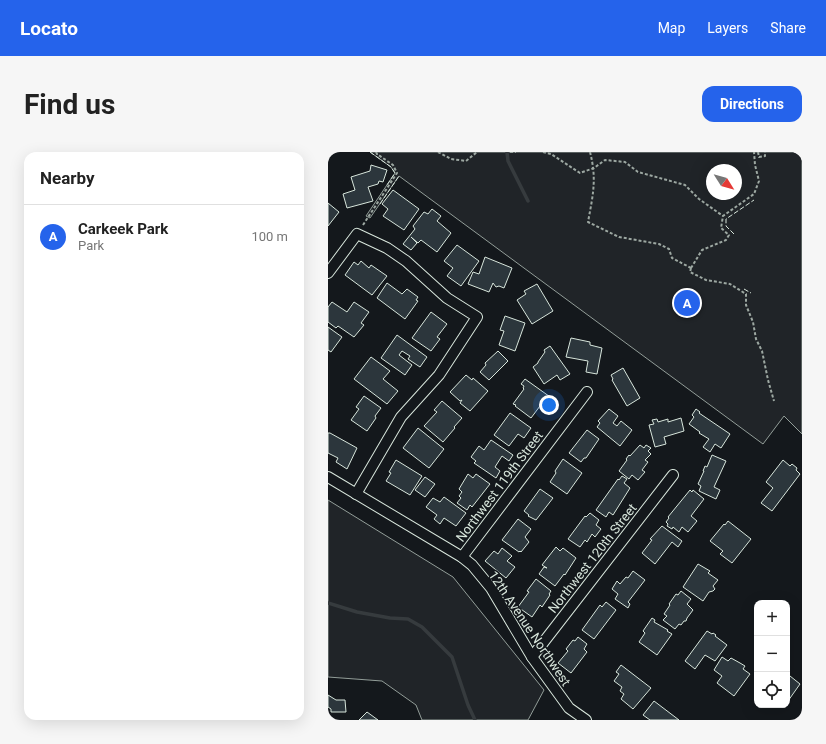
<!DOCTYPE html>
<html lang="en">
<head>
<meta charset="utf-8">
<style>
  :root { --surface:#fff; --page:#f6f6f6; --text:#222; --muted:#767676; --line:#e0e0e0; --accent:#2563eb }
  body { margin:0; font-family:Roboto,sans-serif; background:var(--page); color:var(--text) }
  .controls { position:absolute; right:12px; bottom:12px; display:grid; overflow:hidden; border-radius:8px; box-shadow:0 4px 16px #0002 }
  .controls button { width:36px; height:36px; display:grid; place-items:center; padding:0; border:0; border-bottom:1px solid var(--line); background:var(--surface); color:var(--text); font:20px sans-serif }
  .compass { position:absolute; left:378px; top:12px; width:36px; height:36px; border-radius:50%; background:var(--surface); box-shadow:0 4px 16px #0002; rotate:127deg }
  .you { position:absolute; left:221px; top:253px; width:14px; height:14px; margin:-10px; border:3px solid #fff; border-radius:50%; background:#1a73e8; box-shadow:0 0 0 6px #1a73e833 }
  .badge { display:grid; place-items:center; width:26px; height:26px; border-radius:50%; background:var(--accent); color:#fff; font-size:13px; font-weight:700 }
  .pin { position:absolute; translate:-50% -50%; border:2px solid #fff; box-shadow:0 1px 4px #0006 }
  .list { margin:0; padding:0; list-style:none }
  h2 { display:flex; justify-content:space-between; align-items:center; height:52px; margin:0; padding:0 16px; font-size:17px }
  h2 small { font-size:13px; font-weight:400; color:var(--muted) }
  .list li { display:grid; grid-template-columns:26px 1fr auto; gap:12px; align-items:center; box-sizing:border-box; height:64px; padding:0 16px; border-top:1px solid var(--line) }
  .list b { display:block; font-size:15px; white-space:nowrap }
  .list p { margin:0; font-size:13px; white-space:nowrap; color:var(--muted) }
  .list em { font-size:13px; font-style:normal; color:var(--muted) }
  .icon { flex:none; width:22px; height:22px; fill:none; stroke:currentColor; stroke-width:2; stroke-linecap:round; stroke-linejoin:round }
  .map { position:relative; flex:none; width:474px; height:568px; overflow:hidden; border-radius:12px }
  header { display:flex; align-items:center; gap:24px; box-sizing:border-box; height:56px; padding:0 20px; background:var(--accent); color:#fff }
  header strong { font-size:19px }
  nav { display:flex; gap:22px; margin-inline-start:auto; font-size:14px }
  .intro { display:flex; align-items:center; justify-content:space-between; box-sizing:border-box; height:96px; padding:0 24px }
  h1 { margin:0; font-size:28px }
  .button { padding:10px 18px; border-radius:12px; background:var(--accent); color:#fff; font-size:14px; font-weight:700 }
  main { display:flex; gap:24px; padding:0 24px }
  aside { flex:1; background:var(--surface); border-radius:12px; box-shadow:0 4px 16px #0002 }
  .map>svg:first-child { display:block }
  .green { fill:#202428; stroke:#939e99; fill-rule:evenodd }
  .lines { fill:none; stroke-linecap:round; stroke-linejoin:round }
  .stream { stroke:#363b3e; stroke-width:3.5 }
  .building { fill:#2c363c; stroke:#d8e6dc }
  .street-casing { stroke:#d8e6dc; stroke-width:12 }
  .path { stroke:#9da8a2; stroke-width:2; stroke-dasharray:3 2; stroke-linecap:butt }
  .street { stroke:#14181c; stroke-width:10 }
  .fence { stroke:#d8e6dc; stroke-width:1; stroke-dasharray:5 2; stroke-linecap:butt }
  .labels { text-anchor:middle; stroke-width:3; stroke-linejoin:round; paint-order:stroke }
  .street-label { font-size:13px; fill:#d8e6dc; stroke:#14181c }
</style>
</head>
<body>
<header>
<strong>Locato</strong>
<nav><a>Map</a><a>Layers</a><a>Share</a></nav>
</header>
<div class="intro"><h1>Find us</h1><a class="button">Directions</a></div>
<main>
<aside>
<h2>Nearby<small></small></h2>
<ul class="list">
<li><span class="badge">A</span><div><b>Carkeek Park</b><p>Park</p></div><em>100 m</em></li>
</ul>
</aside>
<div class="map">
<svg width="474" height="568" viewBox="0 0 474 568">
  <rect width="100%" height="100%" fill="#14181c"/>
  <g class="green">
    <path d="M42,0H474V282L456,264L435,292L71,24L42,66L38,64L67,21L63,15ZM384,18H408V42H384Z"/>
    <polygon points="0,348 125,425 216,538 200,568 94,568 88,553 54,529 0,525"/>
  </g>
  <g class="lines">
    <g class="stream">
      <polyline points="179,0 180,9 200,49"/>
      <polyline points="0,451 29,460 62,466 80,467 94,475 124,505 140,553 147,568"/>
    </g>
  </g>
  <g class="building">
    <polygon points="43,13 59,18 55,30 51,29 50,32 40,35 45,49 19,56 15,42 27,38 23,25 42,19"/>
    <polygon points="65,38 91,57 76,78 55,64 60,57 54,52"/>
    <polygon points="0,51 11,60 0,74"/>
    <polygon points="104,57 113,64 109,69 123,81 109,100 93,88 90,91 83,85 89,91 83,98 75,92 87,77 85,74 96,60 100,62"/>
    <polygon points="129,93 151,109 133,134 119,124 125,116 116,109"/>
    <polygon points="157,105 184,116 176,136 171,134 168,135 165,131 161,140 140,132 145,120 151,122"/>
    <polygon points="33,109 41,116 43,113 59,124 44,143 17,123 26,110 30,113"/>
    <polygon points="59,131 74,142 79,137 90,145 88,148 90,149 77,167 49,146"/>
    <polygon points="209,132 225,159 204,172 189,148 198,142 196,139"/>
    <polygon points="4,150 19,160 26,150 41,160 33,171 36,173 26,185 10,174 8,176 0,170 0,155"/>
    <polygon points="103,160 119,172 109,185 112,187 103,199 84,186"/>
    <polygon points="177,164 197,171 187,199 171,193 176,179 172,178"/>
    <polygon points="0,175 14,185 3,200 0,198"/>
    <polygon points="69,183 99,205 92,215 80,207 82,204 74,199 71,203 84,213 77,223 53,206"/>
    <polygon points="243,186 262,190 262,193 274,196 269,222 258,220 260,209 238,205"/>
    <polygon points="222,194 242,222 232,228 229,223 216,232 205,215 210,211 210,210 217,200 216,198"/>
    <polygon points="170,199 180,209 161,228 152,220 158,213 157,211"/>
    <polygon points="43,205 62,219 55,227 70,239 59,252 26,227"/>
    <polygon points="295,216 312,246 299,254 284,228 285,227 283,223"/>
    <polygon points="138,223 144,228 145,226 160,239 142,259 132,251 134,248 132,249 122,240"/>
    <polygon points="197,227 225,247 217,257 212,254 203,266 187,254 188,253 185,252 196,237 195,236 196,234 193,232"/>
    <polygon points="36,244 53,256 47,264 48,266 39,279 23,268 31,257 28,255"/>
    <polygon points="114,249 134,266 126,275 127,276 115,290 96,274 109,260 106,258"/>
    <polygon points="281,257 290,264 285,271 289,274 293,269 304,278 292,294 269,275 272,271 270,269"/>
    <polygon points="368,257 372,260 371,261 402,282 393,296 387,292 382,300 375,295 381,287 371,281 372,280 361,272 366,265 364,263"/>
    <polygon points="182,261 203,276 196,286 190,282 181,294 166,283"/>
    <polygon points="353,266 356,279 336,285 338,292 327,295 321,273 326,272 324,268 329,267 330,270 340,267 340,270"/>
    <polygon points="90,276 116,297 101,316 75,296"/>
    <polygon points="259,278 271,287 258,306 256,306 253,310 241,301"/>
    <polygon points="0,281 2,281 29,296 19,317 8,310 10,306 0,301"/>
    <polygon points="163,288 185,303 181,309 174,304 167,315 172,319 168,326 146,311 148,309 143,305 151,294 156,298"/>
    <polygon points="312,293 316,296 318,293 323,296 320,299 323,302 317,308 320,310 314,318 317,320 310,328 304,323 301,327 291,319 299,308 298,307 301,303 302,304"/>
    <polygon points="384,303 398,309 386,335 392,338 388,347 371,339 373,334 370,332 376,319 375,319 377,314 379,315"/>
    <polygon points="235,307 254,321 239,342 222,330 228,321 227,319"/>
    <polygon points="68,308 94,324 82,343 58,329 63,321 61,320"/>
    <polygon points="455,308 462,314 464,312 469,316 468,318 472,322 444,359 433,351 445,336 438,330"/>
    <polygon points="140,322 145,326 148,322 162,332 144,355 142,353 139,358 129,351 133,346 131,344 134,340 131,337"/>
    <polygon points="294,324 299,327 296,331 302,336 285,363 281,360 278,365 268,358 290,327 291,328"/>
    <polygon points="97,325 107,332 97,345 87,338"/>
    <polygon points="212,337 225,346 208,368 200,364 201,363 196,359"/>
    <polygon points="362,338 364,340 365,338 376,347 363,364 369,369 360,380 354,375 351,380 345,375 344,377 339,374 340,372 338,370 341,366 340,365"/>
    <polygon points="116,345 138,361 128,374 116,366 112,372 106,367 109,363 98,355 105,346 112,350"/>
    <polygon points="262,361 271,368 268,373 273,377 267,385 264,382 259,390 257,388 252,395 240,387 257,364 258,365"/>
    <polygon points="190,367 203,377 197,385 201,390 193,400 192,399 191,400 174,388"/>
    <polygon points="400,369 423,387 404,411 392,402 395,399 382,389 396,372 397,373"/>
    <polygon points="334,374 354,389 350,395 344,390 327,412 314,401 324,388 322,387"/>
    <polygon points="228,395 232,399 235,396 248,406 237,423 236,422 227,434 211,422 216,415 219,416 214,413"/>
    <polygon points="174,396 184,404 179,409 187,415 178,426 157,409 166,399 170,402"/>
    <polygon points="370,412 382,419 380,421 390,428 385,434 387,437 385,439 381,440 375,449 355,435"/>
    <polygon points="305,419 317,428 300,450 302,452 300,456 287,447 290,442 284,437 289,429 292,432 298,425 300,426"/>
    <polygon points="208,427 223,439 221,442 222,443 214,455 212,453 204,465 190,455 201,440 199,439"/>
    <polygon points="353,439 363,447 359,452 365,458 359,466 358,469 356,469 353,473 351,472 347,477 335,468 339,464 336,462 342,453 341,452 348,442 350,443"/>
    <polygon points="278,450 288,458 266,487 254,478 272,453 274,455"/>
    <polygon points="324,466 327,468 326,470 340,478 339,479 344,482 329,503 311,490 317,481 315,479"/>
    <polygon points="379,479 384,482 385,481 388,483 387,484 399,493 387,509 377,503 367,517 357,509"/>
    <polygon points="250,485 259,492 256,497 259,500 243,521 230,511 240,499 238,497 245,488 247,489"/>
    <polygon points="394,505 400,509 403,506 412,511 417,514 415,517 422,522 406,544 389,531 394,524 386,518"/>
    <polygon points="293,513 323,536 305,557 293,547 296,542 292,539 294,535 286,529 291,522 288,520"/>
    <polygon points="462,524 472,532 460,549 459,528"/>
    <polygon points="0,543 8,548 17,548 18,560 3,560 3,557 0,555"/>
    <polygon points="326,549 351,568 322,568 315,563"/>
    <polygon points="39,560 50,568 31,568"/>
  </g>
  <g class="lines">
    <g class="street-casing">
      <g id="street">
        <polyline points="0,121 29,82 59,96 78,109 119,146 149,165 111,223 73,265 28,342"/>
        <polyline points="0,325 134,405 144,413 163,436 204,505 241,556 258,568"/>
        <polyline points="134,405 259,240"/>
        <polyline points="204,505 345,323"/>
      </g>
    </g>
    <g class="path">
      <polyline points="48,0 49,2 51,0"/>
      <polyline points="110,0 123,7 138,9 149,0"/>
      <polyline points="182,0 188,0"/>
      <polyline points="215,0 223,2 252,21 266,16 277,8 297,10 310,20 357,33 371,47 395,64"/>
      <path d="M262,0C269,27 265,43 260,70L291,85L331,92L341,97L344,106L363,116"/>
      <polyline points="430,0 431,5 437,4 437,0"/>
      <polyline points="35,73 69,21 65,13 49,2"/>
      <polyline points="363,116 362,120 378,128 402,132 418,142 418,153 425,170 428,187 434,199 440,228 446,249"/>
      <polyline points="363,116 374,98 398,88 401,83 393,76 395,64 426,42 431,29 427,13 426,0"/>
    </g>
    <use href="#street" class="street"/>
    <g class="fence">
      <polyline points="42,0 63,15 67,21 59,33"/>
      <polyline points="52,52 71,24"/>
      <polyline points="406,82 398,74 398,67 426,48"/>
      <polyline points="416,137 423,141"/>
    </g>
  </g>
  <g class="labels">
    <g class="street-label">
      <text transform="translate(171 334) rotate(-53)" y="5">Northwest 119th Street</text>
      <text transform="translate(264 406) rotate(-52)" y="5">Northwest 120th Street</text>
      <text transform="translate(202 476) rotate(56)" y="5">12th Avenue Northwest</text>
    </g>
  </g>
</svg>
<div class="controls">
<button>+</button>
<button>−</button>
<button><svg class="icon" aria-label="locate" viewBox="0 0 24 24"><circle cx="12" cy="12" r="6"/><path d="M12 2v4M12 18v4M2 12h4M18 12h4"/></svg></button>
</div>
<svg class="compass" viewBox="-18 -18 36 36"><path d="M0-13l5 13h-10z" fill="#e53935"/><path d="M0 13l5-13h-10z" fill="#767676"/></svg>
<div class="you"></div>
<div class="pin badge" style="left:359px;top:151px">A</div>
</div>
</main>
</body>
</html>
